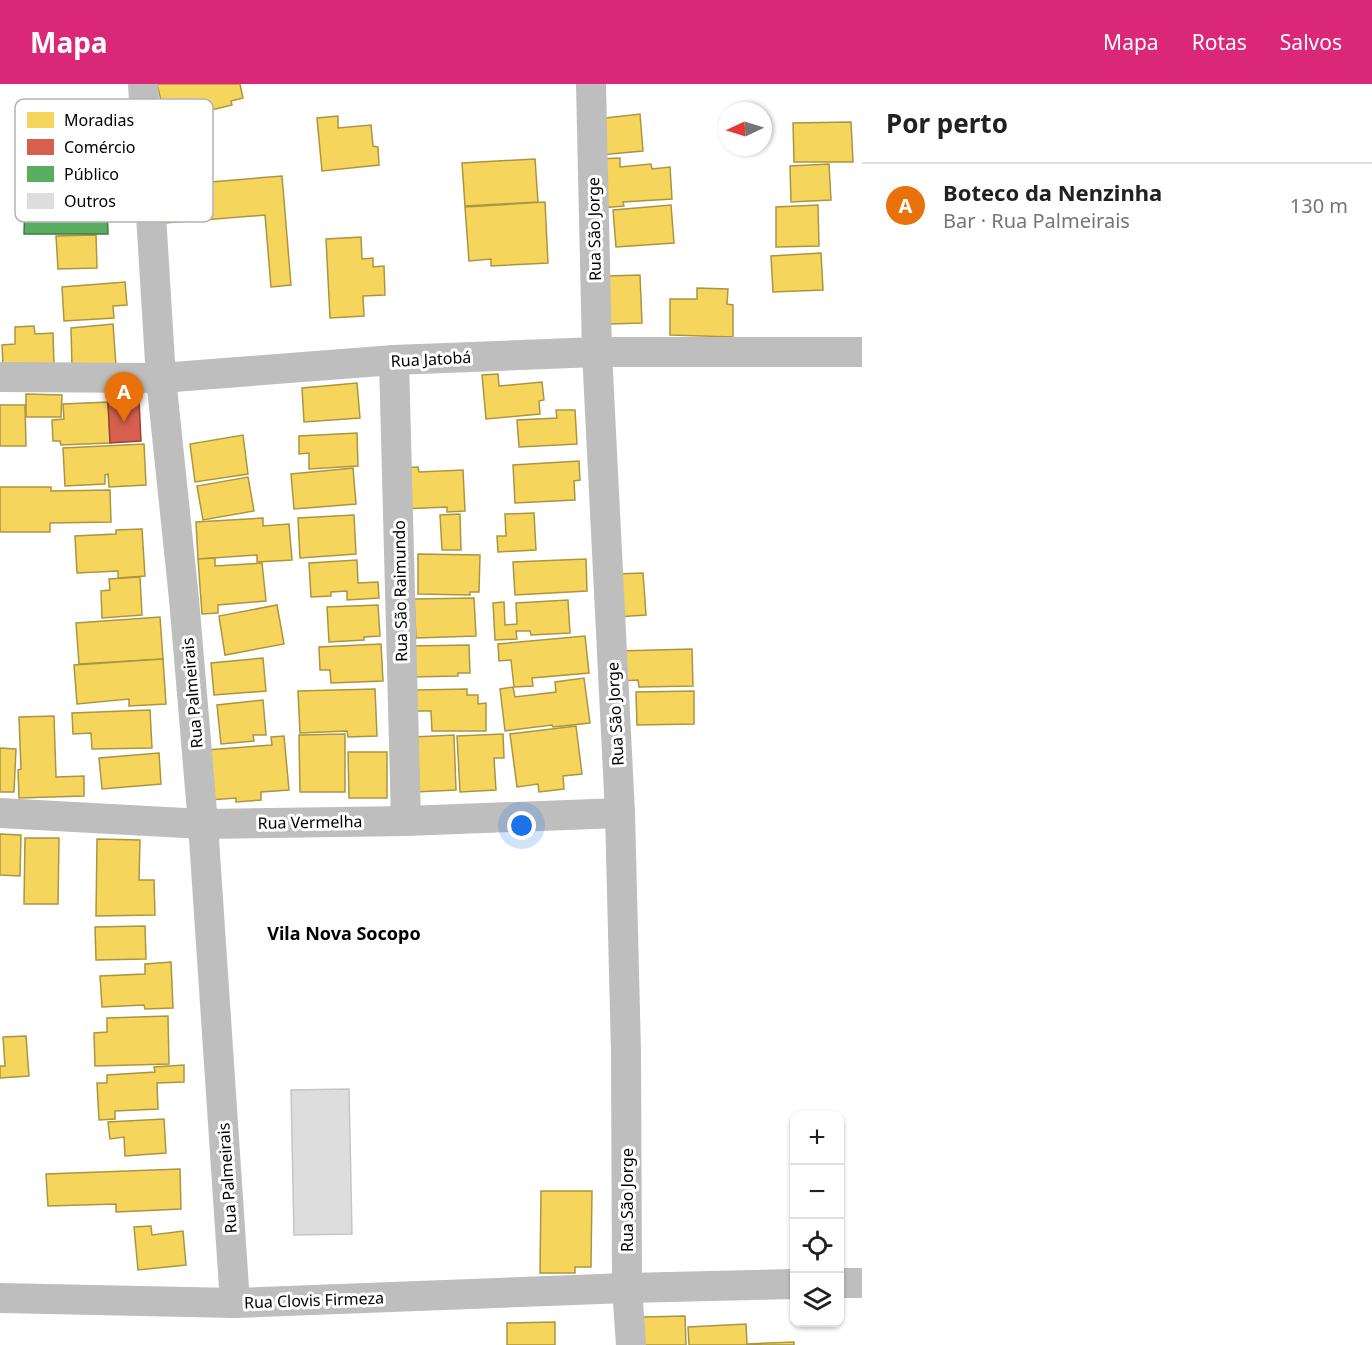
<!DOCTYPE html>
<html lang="pt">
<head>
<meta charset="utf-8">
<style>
  :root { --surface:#fff; --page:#f6f6f6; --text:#202124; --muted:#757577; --line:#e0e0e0; --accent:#db2777 }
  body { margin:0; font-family:"Noto Sans",sans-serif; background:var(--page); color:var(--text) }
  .controls { position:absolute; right:18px; bottom:18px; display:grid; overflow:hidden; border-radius:12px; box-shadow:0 2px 4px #0004 }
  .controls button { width:54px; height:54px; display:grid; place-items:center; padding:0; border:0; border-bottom:2px solid var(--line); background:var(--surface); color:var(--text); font:30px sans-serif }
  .compass { position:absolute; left:718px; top:18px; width:54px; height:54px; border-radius:50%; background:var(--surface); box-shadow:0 2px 4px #0004; rotate:266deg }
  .you { position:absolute; left:522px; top:742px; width:21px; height:21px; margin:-15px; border:4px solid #fff; border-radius:50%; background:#1a73e8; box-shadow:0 0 0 9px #1a73e833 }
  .badge { display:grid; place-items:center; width:39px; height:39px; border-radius:50%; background:var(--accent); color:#fff; font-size:20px; font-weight:700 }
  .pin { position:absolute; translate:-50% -50px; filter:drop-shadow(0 2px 3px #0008) }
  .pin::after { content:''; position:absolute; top:32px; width:21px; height:18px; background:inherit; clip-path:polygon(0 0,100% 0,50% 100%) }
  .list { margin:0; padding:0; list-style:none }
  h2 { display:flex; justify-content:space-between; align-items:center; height:78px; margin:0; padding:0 24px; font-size:26px }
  h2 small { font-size:20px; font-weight:400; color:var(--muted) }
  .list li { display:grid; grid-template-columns:39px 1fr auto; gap:18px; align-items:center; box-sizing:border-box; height:84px; padding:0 24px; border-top:2px solid var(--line) }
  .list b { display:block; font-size:22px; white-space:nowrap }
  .list p { margin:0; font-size:20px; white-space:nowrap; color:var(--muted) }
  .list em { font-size:20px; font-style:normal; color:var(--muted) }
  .icon { flex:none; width:33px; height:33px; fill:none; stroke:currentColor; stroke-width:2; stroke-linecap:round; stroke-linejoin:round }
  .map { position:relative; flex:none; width:862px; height:1261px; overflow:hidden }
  header { display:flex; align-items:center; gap:36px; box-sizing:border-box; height:84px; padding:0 30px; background:var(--accent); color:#fff }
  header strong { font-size:28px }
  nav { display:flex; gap:33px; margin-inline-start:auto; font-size:21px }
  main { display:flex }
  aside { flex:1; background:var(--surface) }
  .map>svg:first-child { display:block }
  .homes { fill:#f6d55c; stroke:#ac9540; stroke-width:1.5 }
  .shops { fill:#d6604d; stroke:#964336; stroke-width:1.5 }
  .public { fill:#5aae61; stroke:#3f7a44; stroke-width:1.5 }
  .building { fill:#ddd; stroke:#c5c5c5; stroke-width:1.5 }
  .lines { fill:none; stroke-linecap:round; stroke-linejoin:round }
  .minor { stroke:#bebebe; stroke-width:30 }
  .labels { text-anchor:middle; stroke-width:6; stroke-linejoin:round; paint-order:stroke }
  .street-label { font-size:16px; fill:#000; stroke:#fff }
  .neighbourhood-label { font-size:18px; font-weight:bold; fill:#000; stroke:#fff }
  .key { fill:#fff; stroke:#b2b2b2; stroke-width:1.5 }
  .key-label { font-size:16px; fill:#000 }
</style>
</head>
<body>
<header>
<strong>Mapa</strong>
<nav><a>Mapa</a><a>Rotas</a><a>Salvos</a></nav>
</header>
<main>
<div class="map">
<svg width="862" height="1261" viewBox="0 0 862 1261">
  <rect width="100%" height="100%" fill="#fff"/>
  <g class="homes">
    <polygon points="157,0 240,0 243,14 231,17 232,21 166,37"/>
    <polygon points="640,30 643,67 599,71 597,35"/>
    <polygon points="338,32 338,44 371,41 373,62 378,63 379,81 322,87 317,34"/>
    <polygon points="851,38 853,78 794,78 793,39"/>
    <polygon points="620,74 620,83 651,80 652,85 670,83 672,115 623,118 624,122 601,124 597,75"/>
    <polygon points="535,75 538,118 465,122 462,79"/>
    <polygon points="829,80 831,116 791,118 790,82"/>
    <polygon points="282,92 291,201 271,203 265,131 165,139 162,102"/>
    <polygon points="545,118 548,179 491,182 491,175 469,177 465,123"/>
    <polygon points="671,121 674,159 616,163 613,126"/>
    <polygon points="818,121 819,162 776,163 776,123"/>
    <polygon points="96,151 97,184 58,185 56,152"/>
    <polygon points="361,153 362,175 373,174 373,183 384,182 385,211 363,212 364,232 330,234 326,155"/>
    <polygon points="821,169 823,206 773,208 771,172"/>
    <polygon points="640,191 642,239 610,240 607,192"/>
    <polygon points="125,198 127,221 113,222 114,234 64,237 62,203"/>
    <polygon points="697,204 728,205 727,220 733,221 733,253 670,251 670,215 697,215"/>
    <polygon points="113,240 116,282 72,283 71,244"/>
    <polygon points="34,242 35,250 53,249 54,281 3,282 2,261 15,260 15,243"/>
    <polygon points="498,290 499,302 542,298 544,316 539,317 540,330 486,335 482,291"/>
    <polygon points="357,299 360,334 304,338 302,304"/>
    <polygon points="26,310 62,311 61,333 26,333"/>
    <polygon points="108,318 110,359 61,361 60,357 53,357 52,336 64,335 63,320"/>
    <polygon points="0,321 25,321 26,362 0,362"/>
    <polygon points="556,326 575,326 577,360 519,363 517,336 557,334"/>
    <polygon points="357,349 358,382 309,385 309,369 299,370 299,352"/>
    <polygon points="243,351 248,390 195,398 190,360"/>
    <polygon points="144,360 146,401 109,403 108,390 105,391 105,400 65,402 63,364"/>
    <polygon points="579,377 580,396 574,397 575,416 515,419 513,381"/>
    <polygon points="418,383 419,388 463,386 465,427 447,428 447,423 402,425 399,384"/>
    <polygon points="353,384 356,420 294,425 291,390"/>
    <polygon points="248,393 254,427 203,436 197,402"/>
    <polygon points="0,403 51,403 51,407 110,406 111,438 50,439 50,448 0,448"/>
    <polygon points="534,429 536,466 498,468 497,452 506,452 505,430"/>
    <polygon points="460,430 461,466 442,466 440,431"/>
    <polygon points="354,431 356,470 300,474 298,434"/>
    <polygon points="263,434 263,442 289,440 292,476 257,478 257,471 198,475 196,438"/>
    <polygon points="142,445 145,492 118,494 118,487 77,489 75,452 116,450 116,446"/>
    <polygon points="418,470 480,471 479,508 470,508 470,511 418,510"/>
    <polygon points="215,474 215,482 262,479 266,517 218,521 218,529 202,530 198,475"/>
    <polygon points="586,475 587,507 515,511 513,478"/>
    <polygon points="357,476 358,499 378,498 379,514 347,516 347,507 331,508 331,512 311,513 309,479"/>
    <polygon points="643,489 646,531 616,533 614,490"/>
    <polygon points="140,493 142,531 102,534 101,507 110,506 109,495"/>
    <polygon points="474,514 476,552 416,554 414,515"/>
    <polygon points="568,516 570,549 531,551 530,547 516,547 517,555 495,556 493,519 504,518 505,541 517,540 516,519"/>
    <polygon points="277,521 284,560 225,571 219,532"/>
    <polygon points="378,521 380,552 364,553 364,556 329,558 327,523"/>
    <polygon points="160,533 163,575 79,580 76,539"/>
    <polygon points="585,552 589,589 532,594 533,602 514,603 511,576 499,577 498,560"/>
    <polygon points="381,560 383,597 331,599 330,586 320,586 319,563"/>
    <polygon points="469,561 470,589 458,589 458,592 411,593 411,562"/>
    <polygon points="692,565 693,602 639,603 638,596 620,597 619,567"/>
    <polygon points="263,574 266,607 214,611 211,579"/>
    <polygon points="163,575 166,620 129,622 129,615 77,620 74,581"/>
    <polygon points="584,594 590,639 553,643 552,641 505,647 500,605 513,603 515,613 556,608 555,598"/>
    <polygon points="375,605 377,652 348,653 347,647 300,649 298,607"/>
    <polygon points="467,605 467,611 478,611 478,620 486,619 486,647 432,647 431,627 416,627 416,606"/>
    <polygon points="694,607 694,640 637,641 636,608"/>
    <polygon points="263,616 266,651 253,651 254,657 221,660 217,621"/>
    <polygon points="150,626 152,664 92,665 91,649 73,650 72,629"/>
    <polygon points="54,632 56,693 84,692 84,712 19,714 18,686 21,685 19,633"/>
    <polygon points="576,642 582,690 563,692 564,705 539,708 538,700 517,703 510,650"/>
    <polygon points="345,650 345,708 300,708 299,651"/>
    <polygon points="503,650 504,674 494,674 496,706 460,708 457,652"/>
    <polygon points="454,651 456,706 415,708 414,653"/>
    <polygon points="284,652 289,706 261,708 261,716 236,718 236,714 210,716 206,666 272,661 271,653"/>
    <polygon points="0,664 16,665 14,708 0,708"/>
    <polygon points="348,668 387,668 387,714 349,714"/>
    <polygon points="159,669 161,700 102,705 99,674"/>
    <polygon points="0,750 21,751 20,792 0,791"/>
    <polygon points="25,754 59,754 58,820 24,820"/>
    <polygon points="97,755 140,756 139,796 154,796 155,831 96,832"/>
    <polygon points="145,842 146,875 96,876 95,843"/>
    <polygon points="171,878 173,924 145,925 144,921 102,923 100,892 145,890 145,880"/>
    <polygon points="168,932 169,980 95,982 94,949 107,948 107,934"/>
    <polygon points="26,952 29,992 0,994 0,982 5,982 3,953"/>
    <polygon points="184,981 184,998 157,999 158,1025 115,1027 115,1035 99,1036 97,999 107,999 107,991 155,988 154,983"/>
    <polygon points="164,1035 166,1069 125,1072 124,1053 110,1055 108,1038"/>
    <polygon points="180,1085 181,1125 116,1128 116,1120 48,1122 46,1090"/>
    <polygon points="541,1107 592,1107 591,1183 575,1183 575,1189 540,1189"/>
    <polygon points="151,1142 152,1151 183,1147 186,1181 138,1186 134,1143"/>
    <polygon points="685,1232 686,1261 643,1261 643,1233"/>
    <polygon points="555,1238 555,1261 507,1261 507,1239"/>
    <polygon points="746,1240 747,1260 794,1258 794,1261 689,1261 688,1243"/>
  </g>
  <polygon class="shops" points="139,316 141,357 110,359 108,318"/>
  <polygon class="public" points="107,117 108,150 24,150 25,118"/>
  <polygon class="building" points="349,1005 352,1150 294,1151 291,1006"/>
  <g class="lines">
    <g class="minor">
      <polyline points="143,0 161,294 184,515 203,740 235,1219"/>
      <polyline points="591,0 597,268 620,729 626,968 627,1204 631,1261"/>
      <polyline points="394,276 406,737"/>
      <polyline points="0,293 161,294 394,276 597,268 862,268"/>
      <polyline points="0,729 203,740 406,737 620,729"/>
      <polyline points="840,1199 862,1199"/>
      <polyline points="0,1214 235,1219 627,1204 794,1200"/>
    </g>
  </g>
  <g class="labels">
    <g class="street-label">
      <text transform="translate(594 145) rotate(-91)" y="6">Rua São Jorge</text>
      <text transform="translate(431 275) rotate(-3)" y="6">Rua Jatobá</text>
      <text transform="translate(400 507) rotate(-91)" y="6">Rua São Raimundo</text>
      <text transform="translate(192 609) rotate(-95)" y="6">Rua Palmeirais</text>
      <text transform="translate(615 630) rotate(-93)" y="6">Rua São Jorge</text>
      <text transform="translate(310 738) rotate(-1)" y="6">Rua Vermelha</text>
      <text transform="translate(227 1094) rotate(-94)" y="6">Rua Palmeirais</text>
      <text transform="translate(627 1116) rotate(-90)" y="6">Rua São Jorge</text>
      <text transform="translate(314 1216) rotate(-2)" y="6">Rua Clovis Firmeza</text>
    </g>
    <g class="neighbourhood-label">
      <text x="344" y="856">Vila Nova Socopo</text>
    </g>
  </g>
  <rect x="15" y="15" width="198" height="123" rx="9" class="key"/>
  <rect x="27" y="28" width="27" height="16" fill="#f6d55c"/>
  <rect x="27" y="55" width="27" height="16" fill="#d6604d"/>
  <rect x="27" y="82" width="27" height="16" fill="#5aae61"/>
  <rect x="27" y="109" width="27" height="16" fill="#ddd"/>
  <g class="key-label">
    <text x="64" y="42">Moradias</text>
    <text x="64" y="69">Comércio</text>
    <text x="64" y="96">Público</text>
    <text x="64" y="123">Outros</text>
  </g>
</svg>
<div class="controls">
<button>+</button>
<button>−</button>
<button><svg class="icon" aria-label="locate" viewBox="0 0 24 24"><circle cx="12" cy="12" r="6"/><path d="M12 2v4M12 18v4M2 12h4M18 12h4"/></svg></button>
<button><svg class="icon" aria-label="layers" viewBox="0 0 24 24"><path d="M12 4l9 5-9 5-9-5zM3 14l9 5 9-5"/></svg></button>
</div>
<svg class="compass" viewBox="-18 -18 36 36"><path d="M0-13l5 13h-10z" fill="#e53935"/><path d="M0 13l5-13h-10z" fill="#757577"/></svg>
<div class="you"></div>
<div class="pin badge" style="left:124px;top:338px;background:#e8710a">A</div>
</div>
<aside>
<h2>Por perto<small></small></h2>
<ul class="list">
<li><span class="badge" style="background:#e8710a">A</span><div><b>Boteco da Nenzinha</b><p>Bar · Rua Palmeirais</p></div><em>130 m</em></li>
</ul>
</aside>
</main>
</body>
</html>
